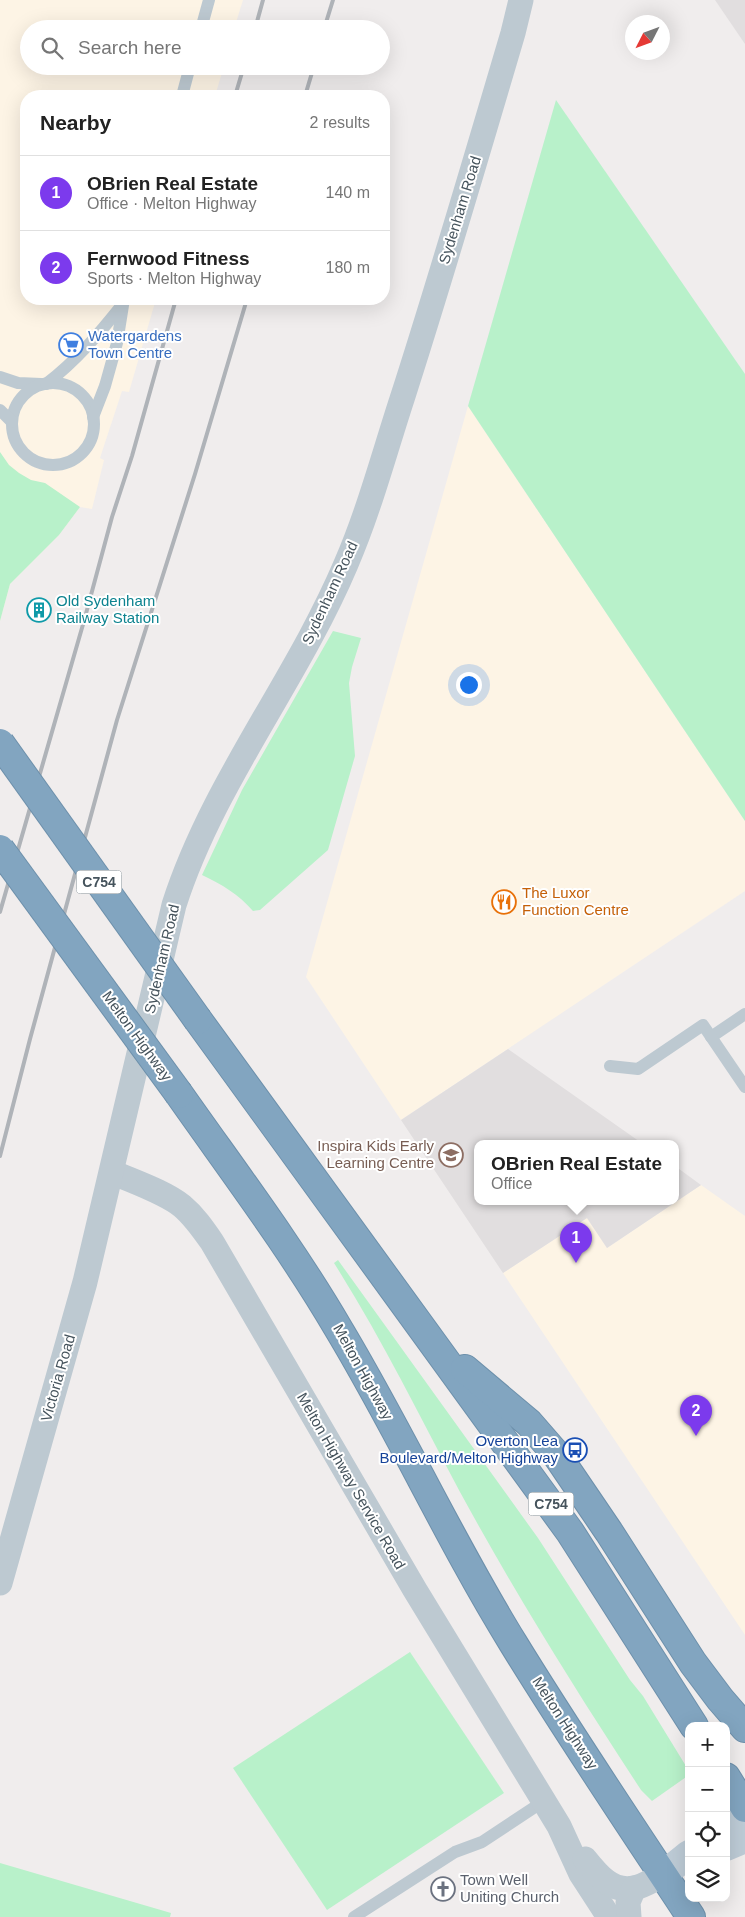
<!DOCTYPE html>
<html lang="en">
<head>
<meta charset="utf-8">
<style>
  :root { --surface:#fff; --page:#f6f6f6; --text:#222; --muted:#767676; --line:#e0e0e0; --accent:#7c3aed }
  body { margin:0; font-family:Helvetica,sans-serif; background:var(--page); color:var(--text) }
  .controls { position:absolute; right:15px; bottom:15px; display:grid; overflow:hidden; border-radius:10px; box-shadow:0 5px 20px #0002 }
  .controls button { width:45px; height:45px; display:grid; place-items:center; padding:0; border:0; border-bottom:1px solid var(--line); background:var(--surface); color:var(--text); font:25px sans-serif }
  .compass { position:absolute; left:625px; top:15px; width:45px; height:45px; border-radius:50%; background:var(--surface); box-shadow:0 5px 20px #0002; rotate:228deg }
  .you { position:absolute; left:468px; top:684px; width:18px; height:18px; margin:-12px; border:4px solid #fff; border-radius:50%; background:#1a73e8; box-shadow:0 0 0 8px #1a73e833 }
  .badge { display:grid; place-items:center; width:32px; height:32px; border-radius:50%; background:var(--accent); color:#fff; font-size:16px; font-weight:700 }
  .pin { position:absolute; translate:-50% -41px; filter:drop-shadow(0 1px 2px #0008) }
  .pin::after { content:''; position:absolute; top:26px; width:18px; height:15px; background:inherit; clip-path:polygon(0 0,100% 0,50% 100%) }
  .popup { position:absolute; left:474px; top:1140px; width:205px; height:65px; box-sizing:border-box; display:grid; place-content:center; border-radius:10px; background:var(--surface); filter:drop-shadow(0 1px 4px #0005); font-size:16px; white-space:nowrap; color:var(--muted) }
  .popup b { font-size:19px; color:var(--text) }
  .popup::after { content:''; position:absolute; left:50%; top:100%; margin-left:-10px; border:10px solid transparent; border-top-color:var(--surface) }
  .list { margin:0; padding:0; list-style:none }
  h2 { display:flex; justify-content:space-between; align-items:center; height:65px; margin:0; padding:0 20px; font-size:21px }
  h2 small { font-size:16px; font-weight:400; color:var(--muted) }
  .list li { display:grid; grid-template-columns:32px 1fr auto; gap:15px; align-items:center; box-sizing:border-box; height:75px; padding:0 20px; border-top:1px solid var(--line) }
  .list b { display:block; font-size:19px; white-space:nowrap }
  .list p { margin:0; font-size:16px; white-space:nowrap; color:var(--muted) }
  .list em { font-size:16px; font-style:normal; color:var(--muted) }
  .icon { flex:none; width:28px; height:28px; fill:none; stroke:currentColor; stroke-width:2; stroke-linecap:round; stroke-linejoin:round }
  .map { position:relative; flex:none; width:745px; height:1917px; overflow:hidden }
  .search { position:absolute; background:var(--surface); box-shadow:0 5px 20px #0002; left:20px; top:20px; width:370px; height:55px; display:flex; align-items:center; gap:12px; box-sizing:border-box; padding:0 18px; border-radius:28px; color:var(--muted); font-size:19px }
  .panel { position:absolute; background:var(--surface); box-shadow:0 5px 20px #0002; left:20px; top:90px; width:370px; height:215px; border-radius:20px }
  .map>svg:first-child { display:block }
  .commercial { fill:#fdf4e5 }
  .education { fill:#e1dedf }
  .green { fill:#b8f1ca }
  .lines { fill:none; stroke-linecap:round; stroke-linejoin:round }
  .highway-casing { stroke:#6d90ab; stroke-width:30 }
  .lane { stroke:#bdc9d1; stroke-width:12 }
  .street { stroke:#bdc9d1; stroke-width:25 }
  .secondary { stroke:#bdcbd6; stroke-width:28 }
  .highway { stroke:#82a5c0; stroke-width:28 }
  .rail { stroke:#afb3b8; stroke-width:4 }
  .highway-bridge-casing { stroke:#6d90ab; stroke-width:30; stroke-linecap:butt }
  .highway-bridge { stroke:#82a5c0; stroke-width:28 }
  .labels { text-anchor:middle; stroke-width:4; stroke-linejoin:round; paint-order:stroke }
  .shield { fill:#fff; stroke:#7d878d; stroke-width:1 }
  .shield-label { font-size:14px; font-weight:bold; fill:#45535c }
  .street-label { font-size:15px; fill:#45535c; stroke:#fff }
  .shop-label { font-size:15px; fill:#366cbe; stroke:#fff; text-anchor:start }
  .culture-label { font-size:15px; fill:#0d838f; stroke:#fff; text-anchor:start }
  .food-label { font-size:15px; fill:#c56008; stroke:#fff; text-anchor:start }
  .education-label { font-size:15px; fill:#785e54; stroke:#fff; text-anchor:end }
  .transit-label { font-size:15px; fill:#164399; stroke:#fff; text-anchor:end }
  .worship-label { font-size:15px; fill:#5b616d; stroke:#fff; text-anchor:start }
</style>
</head>
<body>
<div class="map">
<svg width="745" height="1917" viewBox="0 0 745 1917">
  <rect width="100%" height="100%" fill="#f0eded"/>
  <g class="commercial">
    <polygon points="0,0 243,0 234,29 29,29 29,66 224,66 215,96 26,96 26,299 156,299 129,392 122,391 100,458 104,460 92,509 80,507 59,535 10,584 0,621"/>
    <polygon points="468,406 745,821 745,891 401,1120 306,977"/>
    <polygon points="701,1185 745,1216 745,1635 503,1273 587,1218 607,1248"/>
  </g>
  <g class="education">
    <polygon points="715,0 745,0 745,44"/>
    <polygon points="508,1049 643,1144 477,1144 477,1202 675,1202 675,1166 701,1185 607,1248 587,1218 503,1273 401,1120"/>
  </g>
  <g class="green">
    <polygon points="556,100 745,374 745,821 468,406"/>
    <polygon points="0,452 9,465 19,473 31,480 45,483 80,507 59,535 10,584 0,621"/>
    <path d="M333,631L361,638L352,667L349,683L355,756L328,850L260,910L253,911C238,894 223,885 202,875L242,790Z"/>
    <path d="M338,1260L538,1538L630,1680L643,1696L689,1771V1775L652,1801L641,1790C577,1692 516,1595 460,1492C419,1415 381,1337 334,1263Z"/>
    <polygon points="410,1652 504,1793 327,1910 233,1768"/>
    <polygon points="0,1863 171,1913 170,1917 0,1917"/>
  </g>
  <g class="lines">
    <g class="highway-casing">
      <g id="highway">
        <polyline points="198,1020 570,1532 694,1726"/>
        <path d="M179,1094C233,1171 290,1246 338,1328C400,1431 450,1541 513,1643C570,1736 631,1826 691,1917"/>
        <polyline points="465,1369 529,1423 556,1454 609,1532 693,1663 720,1699 745,1728"/>
        <polyline points="726,1777 745,1808"/>
      </g>
    </g>
    <g class="lane">
      <polyline points="201,29 209,0"/>
      <polyline points="182,96 190,66"/>
      <polyline points="0,377 18,383 41,384"/>
      <circle cx="53" cy="424" r="41"/>
      <path d="M46,384C76,361 99,334 122,305"/>
      <polyline points="0,410 12,422"/>
      <polyline points="93,417 105,386 117,343 124,299"/>
      <polyline points="711,1037 745,1014"/>
      <polyline points="610,1066 638,1069 703,1025 745,1087"/>
      <polyline points="354,1917 455,1852 482,1842 544,1801"/>
    </g>
    <g class="street">
      <path d="M112,1172C132,1181 165,1192 182,1206C194,1216 203,1229 212,1242L415,1590L559,1826L581,1874L609,1917"/>
      <path d="M0,1583L85,1282L174,905C213,783 296,682 346,564C369,511 384,454 402,399C441,278 477,155 513,33L521,0"/>
      <path d="M585,1859C597,1874 612,1893 634,1888C644,1886 654,1879 663,1875"/>
      <polyline points="629,1917 628,1902 634,1888"/>
    </g>
    <g class="secondary">
      <polyline points="726,1824 745,1809"/>
      <polyline points="726,1847 745,1839"/>
      <polyline points="663,1875 689,1854"/>
    </g>
    <use href="#highway" class="highway"/>
    <g class="rail">
      <polyline points="255,29 263,0"/>
      <polyline points="324,29 333,0"/>
      <polyline points="235,96 244,66"/>
      <polyline points="305,96 314,66"/>
      <polyline points="0,912 84,621 112,517 132,456 176,299"/>
      <polyline points="0,1156 30,1039 117,720 195,474 247,299"/>
    </g>
    <g class="highway-bridge-casing">
      <g id="highway-bridge">
        <polyline points="0,743 198,1020"/>
        <polyline points="0,849 179,1094"/>
      </g>
    </g>
    <use href="#highway-bridge" class="highway-bridge"/>
  </g>
  <defs>
    <g id="supermarket-ring" transform="scale(1.25)"><circle r="9.5" fill="#fff" stroke="#3f7fe0" stroke-width="1.5"/><path d="M-6-5.5h2.5l.6 2H6L4.5 2H-2.5L-4.4-4H-6ZM-1.5 3.2a1.3 1.3 0 1 0 .1 0ZM3 3.2a1.3 1.3 0 1 0 .1 0Z" fill="#3f7fe0"/></g>
    <g id="building-ring" transform="scale(1.25)"><circle r="9.5" fill="#fff" stroke="#0f9aa8" stroke-width="1.5"/><path d="M-4-6H4V6H1V3H-1V6H-4ZM-2.5-4.3h1.7v1.8h-1.7ZM.8-4.3h1.7v1.8H.8ZM-2.5-1h1.7V.8h-1.7ZM.8-1h1.7V.8H.8Z" fill="#0f9aa8"/></g>
    <g id="restaurant-ring" transform="scale(1.25)"><circle r="9.5" fill="#fff" stroke="#e8710a" stroke-width="1.5"/><path d="M-5-6h1v4h1v-4h1v4h1v-4h1v5L-1.5 .5V6h-2V.5L-5-1ZM5-6V6H3V1.5H1.5Q1.5-4 5-6Z" fill="#e8710a"/></g>
    <g id="school-ring" transform="scale(1.25)"><circle r="9.5" fill="#fff" stroke="#8d6e63" stroke-width="1.5"/><path d="M0-5L7-2L0 1L-7-2ZM-4 1L0 2.5L4 1V4Q0 6-4 4Z" fill="#8d6e63"/></g>
    <g id="bus-ring" transform="scale(1.25)"><circle r="9.5" fill="#fff" stroke="#1a4fb4" stroke-width="1.5"/><path d="M-5-6H5V4H4V6H2V4H-2V6H-4V4H-5ZM-3.5-4V0h7V-4ZM-3.5 1.2v1.5H-2V1.2ZM2 1.2v1.5H3.5V1.2Z" fill="#1a4fb4"/></g>
    <g id="church-ring" transform="scale(1.25)"><circle r="9.5" fill="#fff" stroke="#6b7280" stroke-width="1.5"/><path d="M-1.2-6h2.4v3.5h3.3v2.4h-3.3V6h-2.4V-.1h-3.3v-2.4h3.3Z" fill="#6b7280"/></g>
  </defs>
  <g fill-rule="evenodd">
    <use href="#supermarket-ring" x="71" y="345"/>
    <use href="#building-ring" x="39" y="610"/>
    <use href="#restaurant-ring" x="504" y="902"/>
    <use href="#school-ring" x="451" y="1155"/>
    <use href="#bus-ring" x="575" y="1450"/>
    <use href="#church-ring" x="443" y="1889"/>
  </g>
  <g class="labels">
    <g class="shield">
      <rect x="76.5" y="870.5" width="45" height="23" rx="4"/>
      <rect x="528.5" y="1492.5" width="45" height="23" rx="4"/>
    </g>
    <g class="shield-label">
      <text x="99" y="887">C754</text>
      <text x="551" y="1509">C754</text>
    </g>
    <g class="street-label">
      <text transform="translate(460 210) rotate(-73)" y="5">Sydenham Road</text>
      <text transform="translate(330 593) rotate(-65)" y="5">Sydenham Road</text>
      <text transform="translate(162 959) rotate(-77)" y="5">Sydenham Road</text>
      <text transform="translate(137 1036) rotate(54)" y="5">Melton Highway</text>
      <text transform="translate(363 1372) rotate(61)" y="5">Melton Highway</text>
      <text transform="translate(58 1378) rotate(-74)" y="5">Victoria Road</text>
      <text transform="translate(351 1481) rotate(60)" y="5">Melton Highway Service Road</text>
      <text transform="translate(565 1723) rotate(57)" y="5">Melton Highway</text>
    </g>
    <g class="shop-label">
      <text x="88" y="341">Watergardens<tspan x="88" dy="17">Town Centre</tspan></text>
    </g>
    <g class="culture-label">
      <text x="56" y="606">Old Sydenham<tspan x="56" dy="17">Railway Station</tspan></text>
    </g>
    <g class="food-label">
      <text x="522" y="898">The Luxor<tspan x="522" dy="17">Function Centre</tspan></text>
    </g>
    <g class="education-label">
      <text x="434" y="1151">Inspira Kids Early<tspan x="434" dy="17">Learning Centre</tspan></text>
    </g>
    <g class="transit-label">
      <text x="558" y="1446">Overton Lea<tspan x="558" dy="17">Boulevard/Melton Highway</tspan></text>
    </g>
    <g class="worship-label">
      <text x="460" y="1885">Town Well<tspan x="460" dy="17">Uniting Church</tspan></text>
    </g>
  </g>
</svg>
<div class="controls">
<button>+</button>
<button>−</button>
<button><svg class="icon" aria-label="locate" viewBox="0 0 24 24"><circle cx="12" cy="12" r="6"/><path d="M12 2v4M12 18v4M2 12h4M18 12h4"/></svg></button>
<button><svg class="icon" aria-label="layers" viewBox="0 0 24 24"><path d="M12 4l9 5-9 5-9-5zM3 14l9 5 9-5"/></svg></button>
</div>
<svg class="compass" viewBox="-18 -18 36 36"><path d="M0-13l5 13h-10z" fill="#e53935"/><path d="M0 13l5-13h-10z" fill="#767676"/></svg>
<div class="you"></div>
<div class="pin badge" style="left:576px;top:1263px">1</div>
<div class="popup"><b>OBrien Real Estate</b>Office</div>
<div class="pin badge" style="left:696px;top:1436px">2</div>
<div class="search"><svg class="icon" aria-label="search" viewBox="0 0 24 24"><circle cx="10" cy="10" r="6"/><path d="M15 15l6 6"/></svg>Search here</div>
<section class="panel">
<h2>Nearby<small>2 results</small></h2>
<ul class="list">
<li><span class="badge">1</span><div><b>OBrien Real Estate</b><p>Office · Melton Highway</p></div><em>140 m</em></li>
<li><span class="badge">2</span><div><b>Fernwood Fitness</b><p>Sports · Melton Highway</p></div><em>180 m</em></li>
</ul>
</section>
</div>
</body>
</html>
